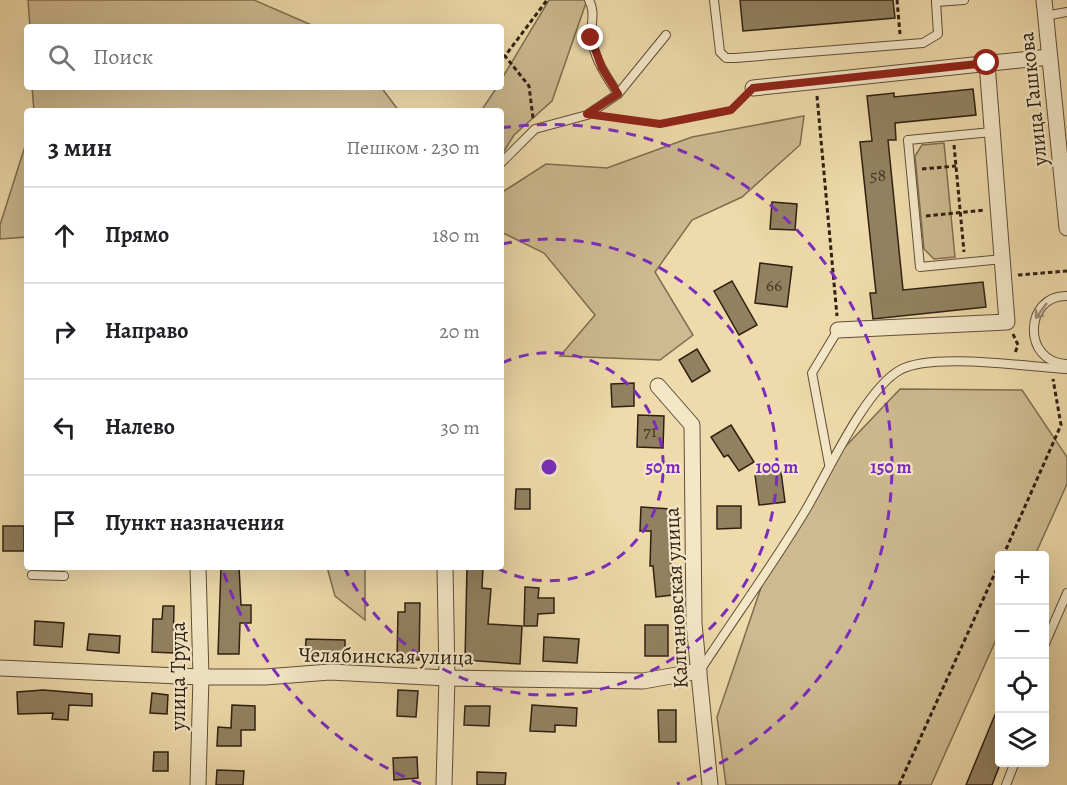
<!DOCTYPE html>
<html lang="ru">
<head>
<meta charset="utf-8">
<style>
  :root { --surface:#fff; --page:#f2f2f2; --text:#202124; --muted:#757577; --line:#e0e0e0 }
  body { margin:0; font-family:Alegreya,serif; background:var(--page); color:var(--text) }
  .controls { position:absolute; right:18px; bottom:18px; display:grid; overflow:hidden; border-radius:6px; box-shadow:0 6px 24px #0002 }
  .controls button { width:54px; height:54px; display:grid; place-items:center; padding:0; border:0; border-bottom:2px solid var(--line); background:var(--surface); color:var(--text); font:30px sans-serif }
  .stop { position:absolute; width:18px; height:18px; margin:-14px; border:4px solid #8f2418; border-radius:50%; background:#fff }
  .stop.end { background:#8f2418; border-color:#fff; box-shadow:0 2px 6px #0008 }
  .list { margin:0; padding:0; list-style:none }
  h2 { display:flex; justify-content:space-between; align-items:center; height:78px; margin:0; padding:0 24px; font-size:26px }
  h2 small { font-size:20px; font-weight:400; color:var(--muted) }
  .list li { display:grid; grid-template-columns:39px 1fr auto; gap:18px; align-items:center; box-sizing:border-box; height:96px; padding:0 24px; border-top:2px solid var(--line) }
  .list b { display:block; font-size:22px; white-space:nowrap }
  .list em { font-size:20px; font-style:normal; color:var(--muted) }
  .icon { flex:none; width:33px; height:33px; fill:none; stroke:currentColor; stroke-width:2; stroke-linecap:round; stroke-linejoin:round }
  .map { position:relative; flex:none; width:1067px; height:785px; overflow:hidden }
  .search { position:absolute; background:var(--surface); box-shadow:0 6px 24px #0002; left:24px; top:24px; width:480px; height:66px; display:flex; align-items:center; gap:15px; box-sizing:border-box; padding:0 21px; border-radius:6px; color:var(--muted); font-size:22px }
  .panel { position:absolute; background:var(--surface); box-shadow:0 6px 24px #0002; left:24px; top:108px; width:480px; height:462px; border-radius:6px }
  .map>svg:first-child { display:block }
  .green { fill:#ceba90; stroke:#7e6d51; stroke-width:1.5 }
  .building { fill:#928161; stroke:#2f2012; stroke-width:1.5 }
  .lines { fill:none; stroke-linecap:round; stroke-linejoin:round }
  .lane-casing { stroke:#5f4e38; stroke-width:10 }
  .street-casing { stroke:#5f4e38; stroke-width:17 }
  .path { stroke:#2f2012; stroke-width:3; stroke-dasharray:4.5 3; stroke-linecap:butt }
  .lane { stroke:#f4e7c8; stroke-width:8 }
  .street { stroke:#f4e7c8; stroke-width:15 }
  .oneway { stroke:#9b8d76 }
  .route { stroke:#8f2418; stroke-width:8 }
  .ring { fill:none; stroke:#7b2cbf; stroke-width:3; stroke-dasharray:10 8 }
  .labels { text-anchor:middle; stroke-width:4.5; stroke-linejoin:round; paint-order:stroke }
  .number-label { font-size:18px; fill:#483826 }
  .street-label { font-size:21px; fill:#2f2012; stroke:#f4e7c8 }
  .centre { fill:#7b2cbf; stroke:#f4e7c8; stroke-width:3 }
  .ring-label { font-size:18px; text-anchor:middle; font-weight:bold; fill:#7b2cbf; stroke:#f4e7c8; stroke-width:4.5; stroke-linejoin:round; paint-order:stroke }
</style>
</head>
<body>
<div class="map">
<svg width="1067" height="785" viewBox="0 0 1067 785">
  <rect width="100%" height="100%" fill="#eedaaa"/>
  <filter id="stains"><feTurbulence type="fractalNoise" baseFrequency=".00333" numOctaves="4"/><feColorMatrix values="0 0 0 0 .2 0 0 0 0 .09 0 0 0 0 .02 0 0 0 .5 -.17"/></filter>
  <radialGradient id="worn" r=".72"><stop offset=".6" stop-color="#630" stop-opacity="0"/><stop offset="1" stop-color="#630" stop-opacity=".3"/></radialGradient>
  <g class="green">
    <polygon points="28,0 254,0 316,27 30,27"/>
    <polygon points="549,0 587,0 552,101 514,135 501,156 501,111 481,111 497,87 501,87 501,80"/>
    <polygon points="32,87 381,87 399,111 34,111"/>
    <polygon points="804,116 800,145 742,197 692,220 655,272 693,335 660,360 560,356 595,315 544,253 501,232 501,193 546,164 607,168 692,137"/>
    <polygon points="27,140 27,237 0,239 0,225"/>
    <polygon points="944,143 955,257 934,259 924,249 915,156 922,145"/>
    <polygon points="900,389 1022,390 1067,457 1067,484 1035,555 1000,556 999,633 931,785 726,785 717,717 767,570 844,448"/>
    <polygon points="327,567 365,567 365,620 335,596"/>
  </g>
  <g class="building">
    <polygon points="740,0 893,0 895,18 743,31"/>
    <polygon points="973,89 976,115 895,123 896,140 888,140 903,290 983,282 986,307 873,319 870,293 876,293 860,142 872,141 867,96 894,93 894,97"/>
    <polygon points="772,202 797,204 795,230 770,229"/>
    <polygon points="760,263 792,267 787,307 755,303"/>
    <polygon points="732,281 757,325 739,335 714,291"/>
    <polygon points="697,349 710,371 692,382 679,360"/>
    <polygon points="634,383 634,406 612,407 611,384"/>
    <polygon points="638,415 664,416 663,448 637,447"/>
    <polygon points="731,425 754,462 739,471 728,455 724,457 711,437"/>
    <polygon points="781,472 785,502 759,505 755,475"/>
    <polygon points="516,489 530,489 530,509 515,509"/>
    <polygon points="717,506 741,506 741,528 717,529"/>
    <polygon points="641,507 670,509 669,545 673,545 671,566 673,595 656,597 653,566 650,566 651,531 640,531"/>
    <rect x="3" y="526" width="21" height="25"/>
    <polygon points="221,567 239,567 241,605 251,605 251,623 240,623 239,654 218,654"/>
    <polygon points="467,567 483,567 482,588 491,589 488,624 522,626 520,664 465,660"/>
    <polygon points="525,587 539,588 538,598 554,598 554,613 538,614 537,626 524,626"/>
    <polygon points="405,603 420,603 419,660 397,659 398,612 405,612"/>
    <polygon points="163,606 174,606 173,653 152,652 153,619 162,619"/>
    <polygon points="35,621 64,623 62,647 34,645"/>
    <rect x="645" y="625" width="23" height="31"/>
    <polygon points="89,634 120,636 119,653 87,650"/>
    <polygon points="544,637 579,639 577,663 543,661"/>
    <polygon points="306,639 345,640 345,658 305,657"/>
    <polygon points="43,690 92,694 92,706 69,705 68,720 52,719 53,713 18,714 17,692"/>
    <polygon points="398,690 418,691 416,717 397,716"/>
    <polygon points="152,693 168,695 167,714 150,713"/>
    <polygon points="232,705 255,706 255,730 241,730 241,746 217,746 218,727 231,728"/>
    <polygon points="532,705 577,708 576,726 555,725 555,732 530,731"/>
    <polygon points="999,705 999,767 992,785 966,785"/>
    <polygon points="465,706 490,706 489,726 464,725"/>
    <polygon points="658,710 676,710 676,742 659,742"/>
    <polygon points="154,752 168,752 168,771 153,771"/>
    <polygon points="417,757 418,778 394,780 393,758"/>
    <polygon points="217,770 244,771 243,785 216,785"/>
    <polygon points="477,772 506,773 505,785 477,785"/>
  </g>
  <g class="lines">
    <g class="lane-casing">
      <g id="lane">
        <path d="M589,0C596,14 590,23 592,37C593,58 607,77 618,94"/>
        <polyline points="714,0 720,52 726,58 735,58 923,43 938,34 936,2"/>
        <polyline points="936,0 936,2 964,0"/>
        <polyline points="1045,16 1067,12"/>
        <polyline points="992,132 908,140 920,267 1003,259"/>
        <polyline points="501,163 535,129 587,115 618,94 666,35"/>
        <path d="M1066,364C1022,362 1024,295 1067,296"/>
        <polyline points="829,464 812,373 838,330"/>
        <polyline points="32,575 64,576"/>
        <polyline points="1044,646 1067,593"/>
        <path d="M701,669C735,617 772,566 804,513C826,477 864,390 900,370C932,352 1028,367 1067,369"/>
        <polyline points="1006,785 1015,762"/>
      </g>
    </g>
    <g class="street-casing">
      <g id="street">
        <polyline points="1044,0 1067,228"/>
        <polyline points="753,88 1049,57"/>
        <polyline points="838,330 1007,322 987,63"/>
        <polyline points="658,386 692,425 694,624 710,785"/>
        <polyline points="0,668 201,677 265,677 330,672 447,678 643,681 699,671"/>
        <polyline points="198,785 201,677 198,567"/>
        <polyline points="444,785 447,678 445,567"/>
      </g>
    </g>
    <g class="path">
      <polyline points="897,0 900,34"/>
      <polyline points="817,96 837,316"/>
      <polyline points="604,117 660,124 731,110 743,98"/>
      <polyline points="533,118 529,86 505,56 547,0"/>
      <polyline points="954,145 964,252"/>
      <polyline points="922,169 956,166"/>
      <polyline points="926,216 985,210"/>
      <polyline points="1018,275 1067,271"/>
      <polyline points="1013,334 1018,345 1015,353"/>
      <polyline points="1003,556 1061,425 1053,379"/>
      <polyline points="899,785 1000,562"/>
    </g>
    <use href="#lane" class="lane"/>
    <use href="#street" class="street"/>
  </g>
  <defs><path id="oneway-shaft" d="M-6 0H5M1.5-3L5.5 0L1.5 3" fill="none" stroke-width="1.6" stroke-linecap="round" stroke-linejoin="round" transform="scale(1.5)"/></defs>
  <use class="oneway" href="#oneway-shaft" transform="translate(1041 311) rotate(127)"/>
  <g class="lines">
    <polyline class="route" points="591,38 602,68 618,94 587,114 660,124 731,110 753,88 987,63"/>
  </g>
  <g class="ring">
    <path d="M502 363A114 114 0 1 1 495 567"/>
    <path d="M502 244A228 228 0 1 1 345 569"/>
    <path d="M421 784A342 342 0 0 1 223 570M501 128A342 342 0 0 1 677 784"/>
  </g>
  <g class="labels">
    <g class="number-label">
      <text x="878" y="181">58</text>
      <text x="774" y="291">66</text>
      <text x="650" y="437">71</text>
    </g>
    <g class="street-label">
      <text transform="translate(1033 99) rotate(-96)" y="7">улица Гашкова</text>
      <text transform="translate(676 598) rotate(-93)" y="7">Калгановская улица</text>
      <text transform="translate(386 656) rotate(1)" y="7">Челябинская улица</text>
      <text transform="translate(178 676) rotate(-90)" y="7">улица Труда</text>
    </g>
  </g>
  <circle cx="549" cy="467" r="9" class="centre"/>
  <g class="ring-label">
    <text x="663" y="473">50 m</text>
    <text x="777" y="473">100 m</text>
    <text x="891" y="473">150 m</text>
  </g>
  <rect width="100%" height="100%" filter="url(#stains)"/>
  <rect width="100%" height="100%" fill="url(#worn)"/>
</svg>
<div class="controls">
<button>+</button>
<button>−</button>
<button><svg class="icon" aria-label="locate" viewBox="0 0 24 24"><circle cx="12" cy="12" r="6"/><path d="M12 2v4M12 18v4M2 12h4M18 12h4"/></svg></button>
<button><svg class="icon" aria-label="layers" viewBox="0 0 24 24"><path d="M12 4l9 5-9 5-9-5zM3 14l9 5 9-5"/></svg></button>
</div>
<div class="stop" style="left:987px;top:63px"></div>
<div class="stop end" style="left:591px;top:38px"></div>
<div class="search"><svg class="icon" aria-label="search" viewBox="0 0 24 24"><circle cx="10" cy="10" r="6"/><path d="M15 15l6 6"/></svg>Поиск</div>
<section class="panel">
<h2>3 мин<small>Пешком · 230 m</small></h2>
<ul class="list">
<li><svg class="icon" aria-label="ahead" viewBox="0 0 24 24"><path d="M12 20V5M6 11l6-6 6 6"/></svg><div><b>Прямо</b></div><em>180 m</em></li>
<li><svg class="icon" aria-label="right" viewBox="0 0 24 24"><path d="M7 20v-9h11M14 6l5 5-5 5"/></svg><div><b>Направо</b></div><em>20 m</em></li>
<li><svg class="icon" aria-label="left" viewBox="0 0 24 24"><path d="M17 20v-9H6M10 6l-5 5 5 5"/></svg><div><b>Налево</b></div><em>30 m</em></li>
<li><svg class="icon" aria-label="arrive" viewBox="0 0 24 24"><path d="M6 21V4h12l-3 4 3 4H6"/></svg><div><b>Пункт назначения</b></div></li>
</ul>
</section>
</div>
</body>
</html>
